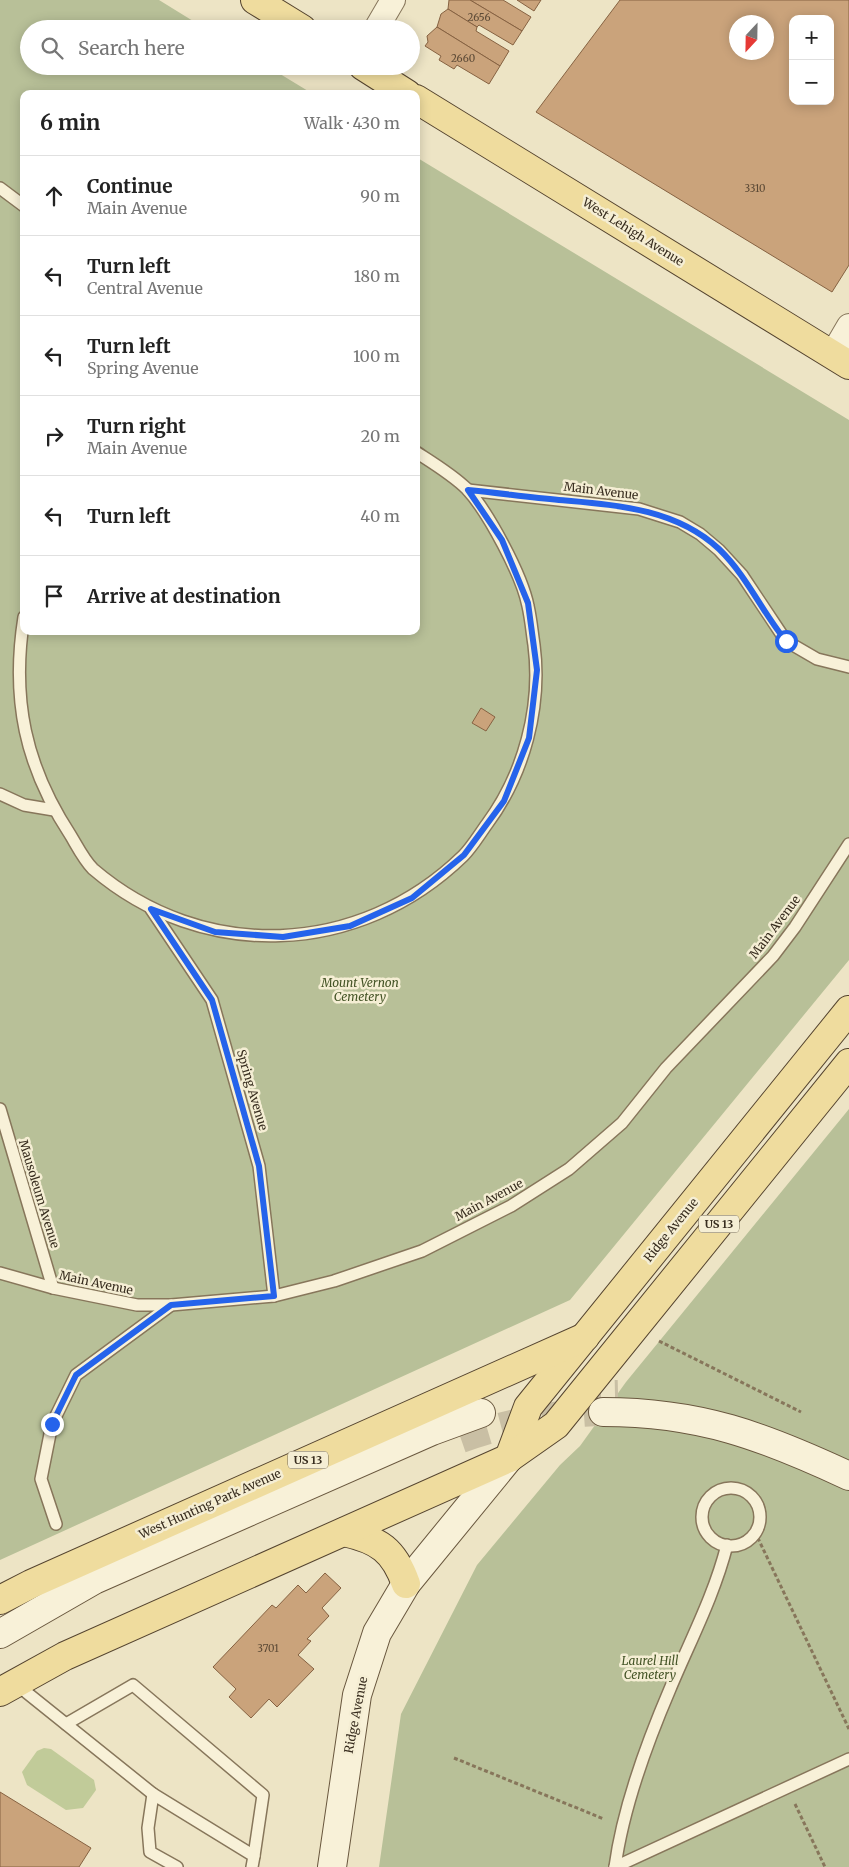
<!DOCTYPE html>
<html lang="en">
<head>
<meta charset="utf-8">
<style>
  :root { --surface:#fff; --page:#f6f6f6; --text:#222; --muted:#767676; --line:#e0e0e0 }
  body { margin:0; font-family:Merriweather,serif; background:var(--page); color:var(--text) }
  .controls { position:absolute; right:15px; top:15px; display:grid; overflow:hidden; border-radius:10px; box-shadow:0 2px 12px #0003 }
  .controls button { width:45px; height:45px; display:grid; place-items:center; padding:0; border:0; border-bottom:1px solid var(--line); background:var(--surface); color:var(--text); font:25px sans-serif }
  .compass { position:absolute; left:729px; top:15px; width:45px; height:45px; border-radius:50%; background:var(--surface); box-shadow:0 2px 12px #0003; rotate:202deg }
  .stop { position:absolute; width:15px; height:15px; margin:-11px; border:4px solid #2563eb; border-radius:50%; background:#fff }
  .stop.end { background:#2563eb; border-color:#fff; box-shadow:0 1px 5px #0008 }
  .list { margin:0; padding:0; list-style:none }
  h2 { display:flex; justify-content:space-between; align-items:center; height:65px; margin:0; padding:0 20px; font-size:21px }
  h2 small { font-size:16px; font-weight:400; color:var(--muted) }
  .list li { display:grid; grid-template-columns:32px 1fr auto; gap:15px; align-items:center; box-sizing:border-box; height:80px; padding:0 20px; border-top:1px solid var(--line) }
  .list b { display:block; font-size:19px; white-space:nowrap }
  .list p { margin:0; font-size:16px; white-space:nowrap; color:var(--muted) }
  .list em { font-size:16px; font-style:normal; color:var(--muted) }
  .icon { flex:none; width:28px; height:28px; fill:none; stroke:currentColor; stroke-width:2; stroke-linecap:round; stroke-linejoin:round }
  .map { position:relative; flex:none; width:849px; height:1867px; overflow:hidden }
  .search { position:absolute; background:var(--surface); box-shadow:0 2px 12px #0003; left:20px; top:20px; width:400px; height:55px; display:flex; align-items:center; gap:12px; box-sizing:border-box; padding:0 18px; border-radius:28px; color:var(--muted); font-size:19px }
  .panel { position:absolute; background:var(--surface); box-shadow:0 2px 12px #0003; left:20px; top:90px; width:400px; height:545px; border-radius:10px }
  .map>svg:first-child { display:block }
  .green { fill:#c1cb99 }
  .cemetery { fill:#b8c098 }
  .building { fill:#caa37b; stroke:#866242; fill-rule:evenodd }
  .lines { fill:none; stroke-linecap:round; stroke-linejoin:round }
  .secondary-tunnel { stroke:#c9bfa4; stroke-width:28; stroke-dasharray:28 14; stroke-linecap:butt }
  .lane-casing { stroke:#87765b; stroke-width:14 }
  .street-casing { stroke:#87765b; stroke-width:26 }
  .secondary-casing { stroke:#69573e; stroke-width:30 }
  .primary-casing { stroke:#55442f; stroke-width:30 }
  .path { stroke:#87765b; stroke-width:3; stroke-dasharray:4 2.5; stroke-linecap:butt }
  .lane { stroke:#f8f1d8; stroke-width:11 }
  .street { stroke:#f8f1d8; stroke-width:24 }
  .secondary { stroke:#f8f1d8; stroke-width:28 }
  .primary { stroke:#efdc9e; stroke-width:28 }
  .route { stroke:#2563eb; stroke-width:6 }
  .labels { text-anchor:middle; stroke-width:5; stroke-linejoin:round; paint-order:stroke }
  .number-label { font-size:10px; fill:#5c4a36 }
  .shield { fill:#f5eed4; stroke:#716755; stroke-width:1 }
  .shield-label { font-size:11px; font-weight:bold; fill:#382d1f }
  .street-label { font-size:12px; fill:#382d1f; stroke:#f5eed4 }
  .park-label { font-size:12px; font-style:italic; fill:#445426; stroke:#f5eed4 }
</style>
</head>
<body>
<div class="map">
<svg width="849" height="1867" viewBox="0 0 849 1867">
  <rect width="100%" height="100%" fill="#ede4c5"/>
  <polygon class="green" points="44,1748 51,1749 94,1780 96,1790 83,1808 66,1810 27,1785 22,1772 37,1751"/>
  <g class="cemetery">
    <polygon points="0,0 159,0 206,29 29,29 29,66 267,66 313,94 24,94 24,631 416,631 416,157 849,420 849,960 570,1300 0,1560"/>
    <polygon points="849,1109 849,1867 379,1867 401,1714 477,1565 560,1465 580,1446 626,1382"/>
  </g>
  <g class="building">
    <polygon points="470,0 503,0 531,17 522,31"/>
    <polygon points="470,0 522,31 513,45 479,25 477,27 448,9 449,0"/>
    <polygon points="517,0 541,0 534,11"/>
    <path d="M620,0H849V265L832,292L536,112ZM793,19H830V101H793ZM736,22H766V52H736Z"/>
    <polygon points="448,9 477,27 476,31 509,51 500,66 437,27 441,14"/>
    <polygon points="437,27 500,66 489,84 457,65 454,69 439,60 441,56 425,46 428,42 427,36"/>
    <polygon points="481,708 495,717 486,731 472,723"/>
    <polygon points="325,1573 341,1588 322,1608 329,1616 307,1639 311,1641 298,1655 314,1669 277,1707 269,1699 251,1718 229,1697 236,1689 213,1667 272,1605 276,1608 298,1585 306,1593"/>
    <polygon points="0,1792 91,1848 79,1867 0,1867"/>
  </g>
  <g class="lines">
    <g class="secondary-tunnel">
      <polyline points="573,1395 618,1394"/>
      <path d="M461,1439C507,1423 553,1413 603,1412"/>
    </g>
    <g class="lane-casing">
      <g id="lane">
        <polyline points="0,188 24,206"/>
        <polyline points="468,490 639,509 680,522 700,534 719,550 742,575 786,641 817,659 849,667"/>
        <path d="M24,617C11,699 25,766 71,836C77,846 84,860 93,869C203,963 359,957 463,856C472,847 479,835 487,824C524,774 542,707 534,645C532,632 531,619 528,606C522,575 488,512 467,489C453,475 433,463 416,452"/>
        <polyline points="0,794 24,805 54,810"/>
        <polyline points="151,909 212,1000 259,1166 274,1296"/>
        <polyline points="0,1109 53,1288"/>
        <polyline points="0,1273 53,1288 137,1305 171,1305 274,1296 334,1281 422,1251 511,1206 569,1169 622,1123 666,1068 773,956 795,927 849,844"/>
        <circle cx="731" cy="1517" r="29"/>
        <polyline points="56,1524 41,1479 52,1424 76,1375 171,1305"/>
        <polyline points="16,1684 153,1794"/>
        <polyline points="66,1724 133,1685 263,1795 254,1856"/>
        <polyline points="177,1867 150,1852 148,1828 153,1794 254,1856 252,1867"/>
        <path d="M615,1867C623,1807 646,1745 670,1689C690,1641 714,1596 727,1545"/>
        <polyline points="615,1867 849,1759"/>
      </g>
    </g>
    <g class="street-casing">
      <g id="street">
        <polyline points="376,29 393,0"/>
        <polyline points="832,355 849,326"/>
      </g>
    </g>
    <g class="secondary-casing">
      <g id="secondary">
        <path d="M603,1412C700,1412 763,1436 849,1476"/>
        <polyline points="0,1634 94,1580 432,1431 481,1413"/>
        <polyline points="332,1867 357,1695 377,1633 406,1584 509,1458"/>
      </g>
    </g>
    <g class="primary-casing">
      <g id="primary">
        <polyline points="255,0 302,29"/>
        <polyline points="363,66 407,94"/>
        <polyline points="416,99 849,365"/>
        <polyline points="509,1458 528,1407 849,1010"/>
        <path d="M344,1532C379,1540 394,1550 406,1584"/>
        <polyline points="0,1600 31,1584 585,1337"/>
        <polyline points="0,1692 65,1656 509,1458 556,1425 849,1063"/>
      </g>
    </g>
    <g class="path">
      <polyline points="659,1341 801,1412"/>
      <polyline points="755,1532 849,1729"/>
      <polyline points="454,1758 604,1819"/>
      <polyline points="795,1804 825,1867"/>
    </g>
    <use href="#lane" class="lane"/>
    <use href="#street" class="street"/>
    <use href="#secondary" class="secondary"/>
    <use href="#primary" class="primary"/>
  </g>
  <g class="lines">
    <path class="route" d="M52,1424L76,1375L171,1305L274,1296L259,1166L212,1000L151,909L215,932L283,937L350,926L412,898L464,855L504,801L529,738L537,670L528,603L502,540L468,490C498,493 528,497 559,500C615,505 675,508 719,549C747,576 762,612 786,641"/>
  </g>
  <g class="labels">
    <g class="number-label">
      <text x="479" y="21">2656</text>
      <text x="463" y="62">2660</text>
      <text x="755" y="192">3310</text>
      <text x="268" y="1652">3701</text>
    </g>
    <g class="shield">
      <rect x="699" y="1215.5" width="40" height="17" rx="4"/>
      <rect x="288" y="1451.5" width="40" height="17" rx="4"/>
    </g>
    <g class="shield-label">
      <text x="719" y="1228">US 13</text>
      <text x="308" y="1464">US 13</text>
    </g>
    <g class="street-label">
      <text transform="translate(633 232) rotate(32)" y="4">West Lehigh Avenue</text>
      <text transform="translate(601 491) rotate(7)" y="4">Main Avenue</text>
      <text transform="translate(775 927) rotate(-53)" y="4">Main Avenue</text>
      <text transform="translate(252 1090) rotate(74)" y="4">Spring Avenue</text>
      <text transform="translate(39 1194) rotate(73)" y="4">Mausoleum Avenue</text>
      <text transform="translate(489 1200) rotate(-28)" y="4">Main Avenue</text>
      <text transform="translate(671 1230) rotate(-51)" y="4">Ridge Avenue</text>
      <text transform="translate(96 1283) rotate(12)" y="4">Main Avenue</text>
      <text transform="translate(210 1504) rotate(-24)" y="4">West Hunting Park Avenue</text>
      <text transform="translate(356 1715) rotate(-79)" y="4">Ridge Avenue</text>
    </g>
    <g class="park-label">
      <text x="360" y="987">Mount Vernon<tspan x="360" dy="14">Cemetery</tspan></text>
      <text x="650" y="1665">Laurel Hill<tspan x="650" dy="14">Cemetery</tspan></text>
    </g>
  </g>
</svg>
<div class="controls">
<button>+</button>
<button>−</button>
</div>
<svg class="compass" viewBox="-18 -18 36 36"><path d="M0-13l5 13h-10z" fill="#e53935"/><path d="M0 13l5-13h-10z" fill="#767676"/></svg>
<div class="stop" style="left:786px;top:641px"></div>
<div class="stop end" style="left:52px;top:1424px"></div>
<div class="search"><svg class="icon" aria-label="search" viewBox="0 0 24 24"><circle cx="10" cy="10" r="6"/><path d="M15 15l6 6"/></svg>Search here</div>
<section class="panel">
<h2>6 min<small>Walk · 430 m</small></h2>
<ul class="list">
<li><svg class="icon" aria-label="ahead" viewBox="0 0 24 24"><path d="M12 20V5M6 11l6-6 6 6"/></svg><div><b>Continue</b><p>Main Avenue</p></div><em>90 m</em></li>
<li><svg class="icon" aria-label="left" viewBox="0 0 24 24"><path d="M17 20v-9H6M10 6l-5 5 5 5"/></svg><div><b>Turn left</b><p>Central Avenue</p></div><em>180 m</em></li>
<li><svg class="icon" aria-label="left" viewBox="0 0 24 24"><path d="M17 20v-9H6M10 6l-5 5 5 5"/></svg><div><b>Turn left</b><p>Spring Avenue</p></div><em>100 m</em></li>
<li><svg class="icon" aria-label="right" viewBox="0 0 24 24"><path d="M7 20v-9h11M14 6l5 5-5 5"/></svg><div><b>Turn right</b><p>Main Avenue</p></div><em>20 m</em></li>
<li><svg class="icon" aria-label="left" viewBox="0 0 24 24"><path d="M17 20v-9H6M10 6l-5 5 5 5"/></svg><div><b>Turn left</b></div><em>40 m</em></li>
<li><svg class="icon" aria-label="arrive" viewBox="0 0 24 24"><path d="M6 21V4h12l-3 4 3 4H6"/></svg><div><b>Arrive at destination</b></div></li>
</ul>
</section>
</div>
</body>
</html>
